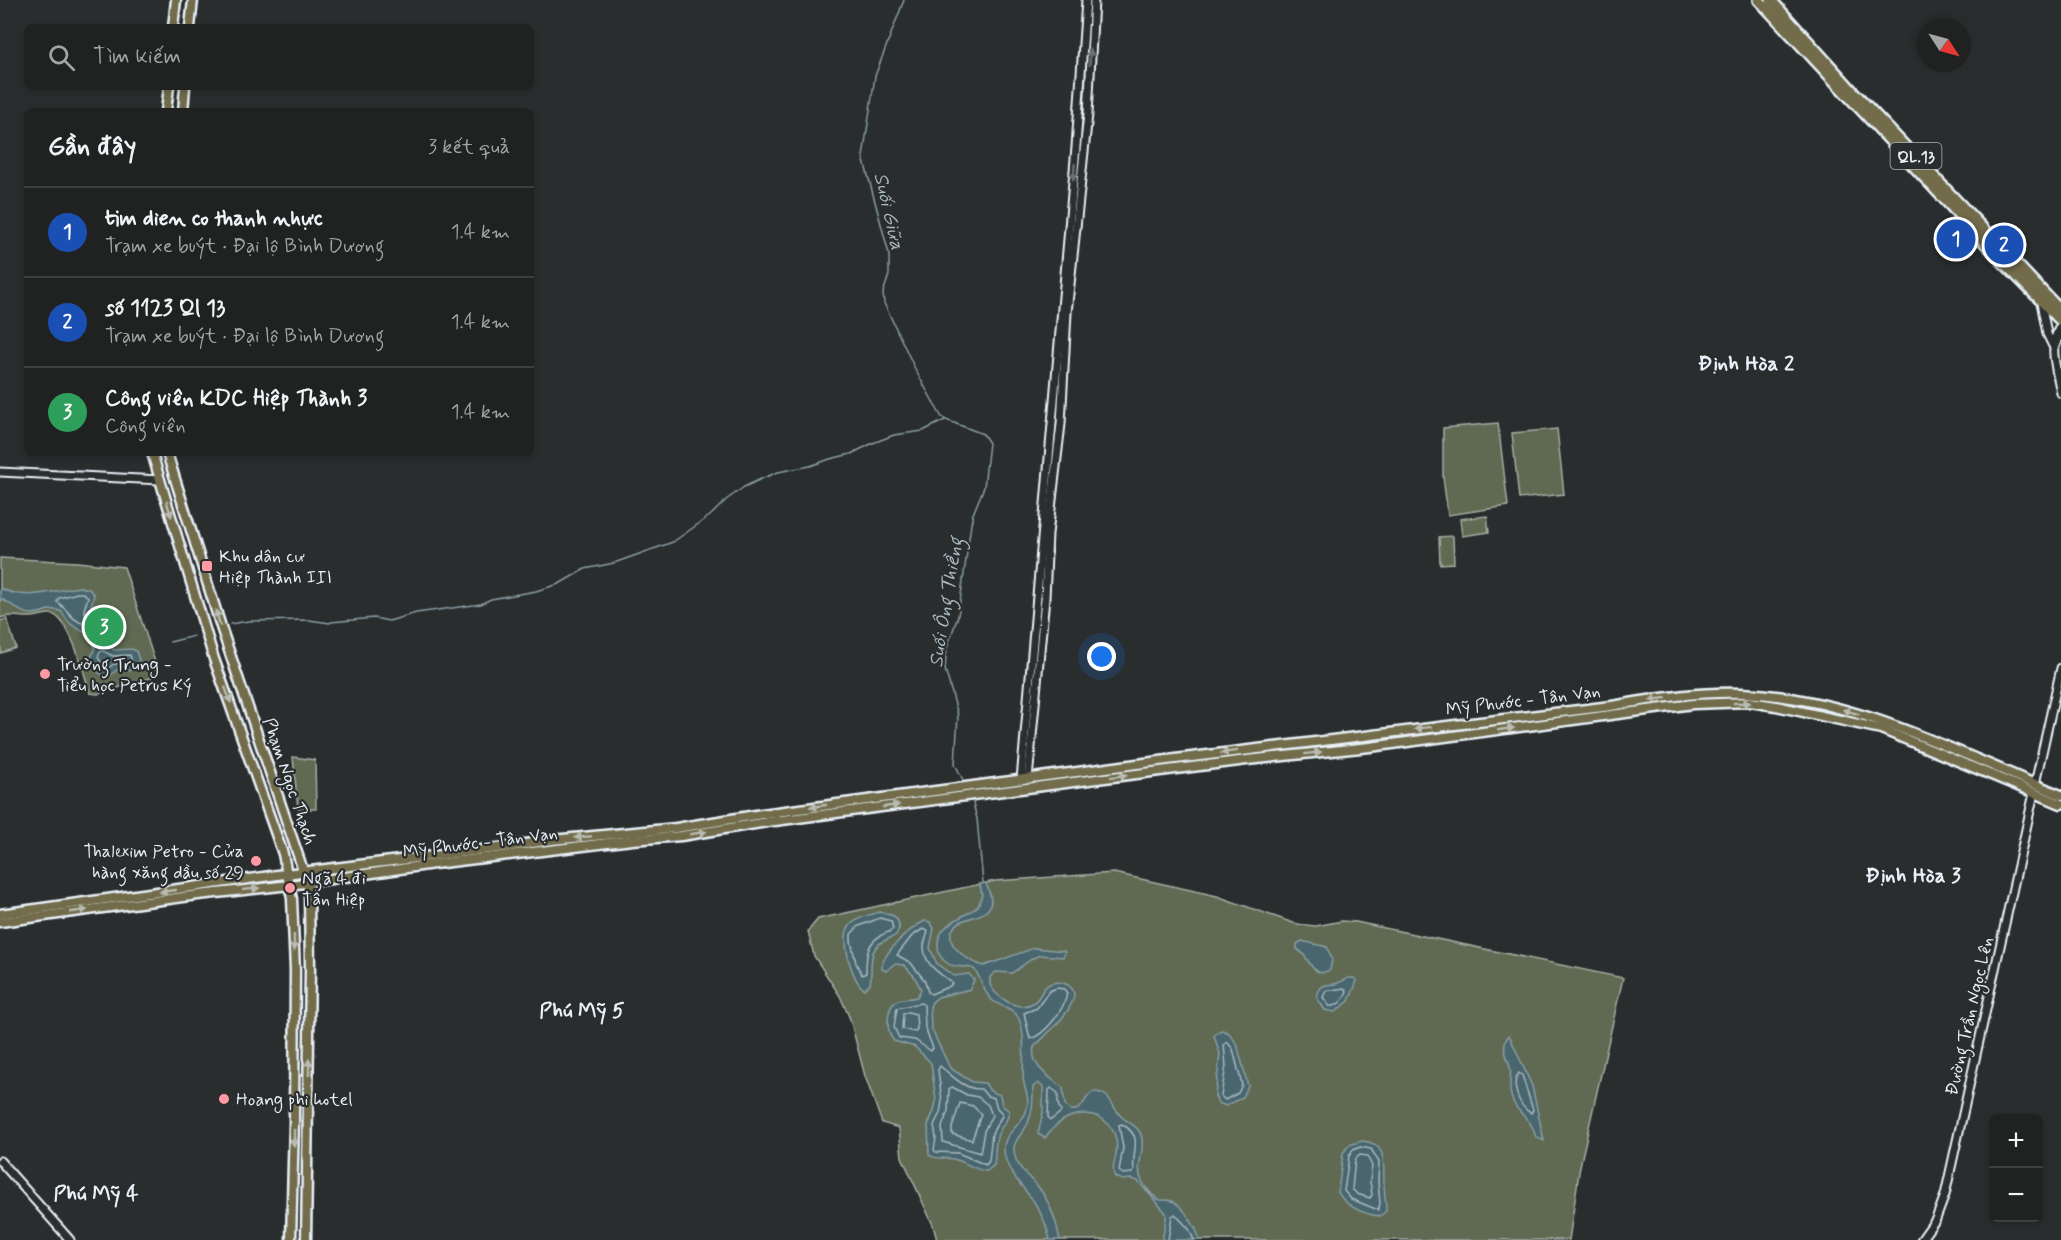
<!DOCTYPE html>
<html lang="vi">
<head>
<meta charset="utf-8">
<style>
  :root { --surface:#202222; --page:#2d2f2f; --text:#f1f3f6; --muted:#a2a4a5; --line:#3d3f40; --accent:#ff9aa2 }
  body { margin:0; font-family:Mynerve,sans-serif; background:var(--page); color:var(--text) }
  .controls { position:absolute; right:18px; bottom:18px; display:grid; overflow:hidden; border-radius:9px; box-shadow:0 3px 9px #0003 }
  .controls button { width:54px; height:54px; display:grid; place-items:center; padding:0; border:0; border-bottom:2px solid var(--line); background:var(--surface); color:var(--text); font:30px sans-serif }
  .compass { position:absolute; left:1917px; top:18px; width:54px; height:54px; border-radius:50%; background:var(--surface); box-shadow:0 3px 9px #0003; rotate:126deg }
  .you { position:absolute; left:1102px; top:657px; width:21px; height:21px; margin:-15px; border:4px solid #fff; border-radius:50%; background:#1a73e8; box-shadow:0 0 0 9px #1a73e833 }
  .badge { display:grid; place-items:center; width:39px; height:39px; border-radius:50%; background:var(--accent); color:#fff; font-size:20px; font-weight:700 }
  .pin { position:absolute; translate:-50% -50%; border:3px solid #fff; box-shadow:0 2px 6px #0006 }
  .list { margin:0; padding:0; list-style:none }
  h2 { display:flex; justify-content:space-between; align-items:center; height:78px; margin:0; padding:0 24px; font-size:26px }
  h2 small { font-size:20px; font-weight:400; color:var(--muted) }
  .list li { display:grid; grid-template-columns:39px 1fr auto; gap:18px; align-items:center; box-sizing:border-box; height:90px; padding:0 24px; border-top:2px solid var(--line) }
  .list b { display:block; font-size:22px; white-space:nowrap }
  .list p { margin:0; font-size:20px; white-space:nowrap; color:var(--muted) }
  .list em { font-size:20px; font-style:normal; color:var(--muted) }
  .icon { flex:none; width:33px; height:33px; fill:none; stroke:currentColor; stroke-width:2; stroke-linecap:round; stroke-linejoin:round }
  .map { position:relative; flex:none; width:2061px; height:1240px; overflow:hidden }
  .search { position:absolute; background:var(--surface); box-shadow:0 3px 9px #0003; left:24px; top:24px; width:510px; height:66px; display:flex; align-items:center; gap:15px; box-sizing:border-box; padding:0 21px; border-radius:9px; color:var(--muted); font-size:22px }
  .panel { position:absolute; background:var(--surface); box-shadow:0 3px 9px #0003; left:24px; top:108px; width:510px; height:348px; border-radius:9px }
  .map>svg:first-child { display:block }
  .green { fill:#606b52; stroke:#a4aea5; stroke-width:1.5 }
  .water { fill:#4a666e; stroke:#899ea5; stroke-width:1.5 }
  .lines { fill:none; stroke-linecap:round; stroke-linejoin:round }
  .shore { stroke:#a9b9c1; stroke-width:1.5 }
  .stream { stroke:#899ea5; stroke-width:1.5 }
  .tertiary-casing { stroke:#e8f1f8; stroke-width:11 }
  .primary-casing { stroke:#e8f1f8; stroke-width:13 }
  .trunk-casing { stroke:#e8f1f8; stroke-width:14 }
  .tertiary { stroke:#2a2d2e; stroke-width:7 }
  .primary { stroke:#726c4b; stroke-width:8 }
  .trunk { stroke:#726c4b; stroke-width:9 }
  .oneway { fill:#6c7275 }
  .oneway2 { fill:#b9bcb3 }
  .poi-dot { fill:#ff9aa2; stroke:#2a2d2e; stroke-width:2 }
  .labels { text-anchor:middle; stroke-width:4.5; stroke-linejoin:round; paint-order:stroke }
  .shield { fill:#2a2d2e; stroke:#afb6bb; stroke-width:1.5 }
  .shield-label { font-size:16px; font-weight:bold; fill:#e8f1f8 }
  .poi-label { font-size:18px; fill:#e8f1f8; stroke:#2a2d2e; text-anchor:start }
  .street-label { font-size:18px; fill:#e8f1f8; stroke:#2a2d2e }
  .water-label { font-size:20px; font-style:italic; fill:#a9b9c1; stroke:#2a2d2e }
  .quarter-label { font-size:21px; font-weight:bold; fill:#e8f1f8; stroke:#2a2d2e }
</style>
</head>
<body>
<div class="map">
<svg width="2061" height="1240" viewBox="0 0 2061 1240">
  <rect width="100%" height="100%" fill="#2a2d2e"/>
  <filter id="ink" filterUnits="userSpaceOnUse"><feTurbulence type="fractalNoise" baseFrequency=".0167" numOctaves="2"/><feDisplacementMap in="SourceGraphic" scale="12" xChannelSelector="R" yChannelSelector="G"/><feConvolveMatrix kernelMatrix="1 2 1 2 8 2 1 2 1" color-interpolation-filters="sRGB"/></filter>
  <g filter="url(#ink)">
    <g class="green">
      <polygon points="1498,423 1508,506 1448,515 1443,477 1443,428"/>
      <polygon points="1557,429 1564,494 1519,499 1512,433"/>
      <polygon points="1487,516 1489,532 1462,536 1460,519"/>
      <polygon points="1453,536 1454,563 1440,564 1439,537"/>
      <path d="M0,558L77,562L124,567L157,668V676L98,694L90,693C85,677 70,617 51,614C44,613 36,618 28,617C18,617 10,614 0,618Z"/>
      <polygon points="7,619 16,648 1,653 0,621"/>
      <polygon points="293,757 315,760 316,809 298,809"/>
      <polygon points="1114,873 1217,896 1296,924 1316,926 1342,921 1356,922 1623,978 1580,1166 1569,1240 937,1240 933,1225 902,1157 899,1128 882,1123 865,1076 850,1019 840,996 814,956 808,931 818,919 995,881"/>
    </g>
    <g class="water">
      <path d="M80,587L89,589L94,595L90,610L104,644L114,650L132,649L136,651L139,660L136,667L130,670L118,669L111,675L103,676L98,671L91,658L95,648C86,623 73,635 62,612C50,606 43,614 32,614C19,614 12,602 0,599V588C27,602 53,590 80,587Z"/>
      <path d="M986,883C988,890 993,898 990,906C984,919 962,916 954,927C941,944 970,963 984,966L1034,948L1064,951L1065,953L1063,957L1040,955L1033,958L1012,973L996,972L990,977V985C997,998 1018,1012 1033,1003C1042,998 1041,986 1052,983C1056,982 1062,982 1066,984C1093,996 1042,1038 1034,1047C1030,1067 1050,1077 1063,1088L1065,1105L1070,1110C1084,1113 1083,1097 1093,1092C1111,1091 1111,1107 1122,1117C1131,1125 1141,1127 1142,1140C1144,1153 1135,1168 1142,1181C1145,1187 1154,1199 1161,1200C1167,1200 1169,1199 1174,1202C1186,1210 1196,1227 1200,1240H1162L1166,1220V1213L1138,1181L1131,1179L1122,1180L1115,1177C1111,1168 1115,1162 1116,1154C1120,1132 1105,1113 1083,1114C1066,1115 1054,1125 1045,1138L1038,1134L1043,1112V1087L1038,1083L1033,1087C1033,1100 1033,1111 1028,1123C1024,1133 1013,1140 1014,1151C1016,1170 1033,1179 1042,1192C1051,1206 1057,1224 1060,1240H1050C1047,1226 1042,1214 1034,1202C1023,1186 1006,1172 1004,1151C1002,1134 1020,1127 1026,1112C1031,1099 1024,1090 1023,1077C1023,1061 1026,1031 1018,1017C1013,1007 1000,1007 992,1000C982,991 982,978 974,969C965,965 955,969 947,963C941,959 938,954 938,947C936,923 965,918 978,906L982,895L980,884Z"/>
      <path d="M879,912L894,916C900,922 901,928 896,935C892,938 887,939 882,942C867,950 873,970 870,984L864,989C852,982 840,938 849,927C855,918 869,915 879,912Z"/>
      <path d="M925,921L930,922L934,928L930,948L937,964L954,976L969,974L974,980L970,989L938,997L932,1002L930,1007L931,1028L950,1068L972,1082L985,1083L990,1091L1000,1095L1002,1105L1009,1111C1009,1122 1001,1125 998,1134C994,1144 996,1155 994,1165L987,1171C975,1171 965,1161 953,1159C945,1157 936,1160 929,1155L928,1125L934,1111L936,1101L931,1063L915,1047L894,1041C886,1032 885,1006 898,1000C904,998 911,999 917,997L921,989L914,976L904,965L894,964L886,971L882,969C881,953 912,927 925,921Z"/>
      <path d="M1302,941L1327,947L1332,960L1330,970L1322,973C1308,970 1309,955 1297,949V944Z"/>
      <path d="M1349,978H1354L1357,981L1349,1001L1335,1012L1325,1010L1317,998C1319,985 1324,985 1335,984C1340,983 1345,979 1349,978Z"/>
      <polygon points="1222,1030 1229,1033 1237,1044 1248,1086 1243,1097 1226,1106 1218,1103 1215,1096 1220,1054 1214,1036 1217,1032"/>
      <path d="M1509,1035L1532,1086L1544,1141L1536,1137C1534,1132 1533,1127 1530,1123C1523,1114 1514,1108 1511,1096C1508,1086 1512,1076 1510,1067C1507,1054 1500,1047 1509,1035Z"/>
      <path d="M1362,1141C1388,1143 1383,1163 1384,1182C1384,1192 1386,1201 1386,1211L1380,1216C1366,1215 1344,1206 1338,1192L1343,1153L1349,1145Z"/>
    </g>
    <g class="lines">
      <g class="shore">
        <path d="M77,593H83L88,597L84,610L88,621L85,624C71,621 68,609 57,602L59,598Z"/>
        <polygon points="103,651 113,656 130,655 132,662 128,664 114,664 105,670 98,657 100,652"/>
        <path d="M880,918L891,921L893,929C889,933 885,933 880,936C866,944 866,958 866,973L862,975L856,963L851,941V934L859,926Z"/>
        <path d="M923,929L928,931C927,936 925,940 924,945C923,965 940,973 952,983L950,986L931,994L928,992L925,981L911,963L897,955L912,936Z"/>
        <path d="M1057,988L1064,989L1067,993C1065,1009 1045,1035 1030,1039L1024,1013L1037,1008L1049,991Z"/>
        <path d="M1344,988L1347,991C1344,999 1338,1007 1329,1006L1323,997L1326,991Z"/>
        <polygon points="921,1003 924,1005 925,1028 933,1048 931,1051 915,1040 899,1038 894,1027 897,1008"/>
        <polygon points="908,1012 916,1014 917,1029 915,1032 902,1029 903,1014"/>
        <polygon points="1227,1042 1233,1049 1242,1085 1238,1093 1225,1100 1221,1096 1226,1066 1224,1045"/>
        <path d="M940,1066C952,1075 964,1090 981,1089L987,1096L994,1098L997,1108L1003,1114L992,1133L989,1161L986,1165L958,1153L936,1152L934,1150L936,1138L934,1125L940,1113L942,1101L938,1070Z"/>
        <path d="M1519,1073L1522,1075L1533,1110L1531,1113C1519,1107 1510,1084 1519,1073Z"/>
        <polygon points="952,1087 967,1095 978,1097 988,1105 992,1115 984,1131 980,1153 943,1142 942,1127 948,1111 949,1089"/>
        <polygon points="1051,1088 1058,1093 1058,1104 1061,1112 1051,1120 1048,1117 1049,1090"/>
        <polygon points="960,1103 973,1106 981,1114 972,1140 952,1134 952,1128"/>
        <path d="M1119,1125L1122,1124C1145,1138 1131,1149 1134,1171L1132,1173L1123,1174L1119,1171L1123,1148Z"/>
        <polygon points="1360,1147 1371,1149 1379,1162 1378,1181 1380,1204 1378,1210 1351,1199 1344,1191 1349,1156 1353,1150"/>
        <polygon points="1360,1155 1367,1156 1372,1166 1370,1181 1372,1195 1370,1198 1357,1194 1352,1189 1355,1159"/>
        <polyline points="1168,1240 1172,1216 1175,1214 1189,1229 1194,1240"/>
      </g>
      <g class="stream">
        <polyline points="904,0 875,76 863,157 889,254 889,275 883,293 884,303 916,371 941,416 946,420 983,434 989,443 984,487 973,514 971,524 958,616 947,648 945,669 958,715 955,764 965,784"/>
        <polyline points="230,624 249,621 309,620 330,623 331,622 374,618 389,621 416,613 481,604 491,599 536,591 559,584 585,569 614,563 673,542 711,515 726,500 744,487 761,479 778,472 810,466 830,459 851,454 873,443 894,435 923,431 945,420"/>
        <polyline points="170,642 194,636"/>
        <polyline points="972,799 977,819 983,883"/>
      </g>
      <g class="tertiary-casing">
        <g id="tertiary">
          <polyline points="2041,302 2047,334 2053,346"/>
          <path d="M2061,325C2047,345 2057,371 2061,393"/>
          <polyline points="2055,346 2061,334"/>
          <polyline points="0,472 160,480"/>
          <polyline points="1028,779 1045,598 1048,534 1061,424 1067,313 1088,114 1094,0"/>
          <polyline points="1021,780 1076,147 1086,0"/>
          <polyline points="2035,784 2061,668"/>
          <polyline points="0,1161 70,1240"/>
          <polyline points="1921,1240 1936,1219 1945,1195 2034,793"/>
        </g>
      </g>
      <g class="primary-casing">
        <g id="primary">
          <polyline points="173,27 176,0"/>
          <polyline points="190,27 193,0"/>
          <polyline points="166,111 169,87"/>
          <polyline points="183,111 185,87"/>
          <polyline points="152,453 214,659 283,854 292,899 295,970 294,1122 291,1240"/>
          <polyline points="167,453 222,630 307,882 309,896 310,969 306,1240"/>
          <path d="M0,914L277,875L506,847L552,840L676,828L762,814L1167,760L1611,706C1654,699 1698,691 1742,693C1855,697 1958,753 2061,795"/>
          <polyline points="0,922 198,895 290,885 434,864 632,840 681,836 767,822 1081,781 1247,760 1370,747 1693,704 1750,702 1776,706 1881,729 2061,804"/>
        </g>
      </g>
      <g class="trunk-casing">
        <g id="trunk">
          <polyline points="1759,0 2000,259 2061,321"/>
          <polyline points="1771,0 1850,88 2061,311"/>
        </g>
      </g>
      <use href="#tertiary" class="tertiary"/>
      <use href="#primary" class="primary"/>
      <use href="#trunk" class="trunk"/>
    </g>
    <defs><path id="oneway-solid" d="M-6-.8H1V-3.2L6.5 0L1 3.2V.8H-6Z" transform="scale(1.5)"/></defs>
    <g class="oneway">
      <use href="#oneway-solid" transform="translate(1090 57) rotate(-87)"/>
      <use href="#oneway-solid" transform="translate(1074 172) rotate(95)"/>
    </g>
    <g class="oneway2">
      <use href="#oneway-solid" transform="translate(169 509) rotate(73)"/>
      <use href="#oneway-solid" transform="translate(218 618) rotate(-107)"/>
      <use href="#oneway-solid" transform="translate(228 695) rotate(70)"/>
      <use href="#oneway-solid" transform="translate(1658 699) rotate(172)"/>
      <use href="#oneway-solid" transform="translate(1742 703)"/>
      <use href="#oneway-solid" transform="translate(1851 712) rotate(-164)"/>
      <use href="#oneway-solid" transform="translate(1423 728) rotate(173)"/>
      <use href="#oneway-solid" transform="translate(1506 729) rotate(-8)"/>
      <use href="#oneway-solid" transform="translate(1229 752) rotate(173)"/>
      <use href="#oneway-solid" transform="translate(1313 753) rotate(-7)"/>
      <use href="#oneway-solid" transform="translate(1119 776) rotate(-7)"/>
      <use href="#oneway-solid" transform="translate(818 806) rotate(172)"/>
      <use href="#oneway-solid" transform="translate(891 806) rotate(-8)"/>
      <use href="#oneway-solid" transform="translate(698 833) rotate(-9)"/>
      <use href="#oneway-solid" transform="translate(583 837) rotate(175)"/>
      <use href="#oneway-solid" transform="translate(251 889) rotate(-6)"/>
      <use href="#oneway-solid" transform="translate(168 891) rotate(172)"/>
      <use href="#oneway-solid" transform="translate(79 911) rotate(-8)"/>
      <use href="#oneway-solid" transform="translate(294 943) rotate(89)"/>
      <use href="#oneway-solid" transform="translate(309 1067) rotate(-89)"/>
      <use href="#oneway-solid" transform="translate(294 1138) rotate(91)"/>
    </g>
  </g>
  <g class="poi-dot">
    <rect x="201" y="560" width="12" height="12" rx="3"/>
    <circle cx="45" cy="674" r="6"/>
    <circle cx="256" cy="861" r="6"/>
    <circle cx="290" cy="888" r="6"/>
    <circle cx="224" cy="1099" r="6"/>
  </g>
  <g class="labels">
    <rect class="shield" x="1890.5" y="143" width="51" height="26" rx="4.5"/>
    <g class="shield-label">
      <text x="1916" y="162">QL.13</text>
    </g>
    <g class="poi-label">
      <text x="219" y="562">Khu dân cư<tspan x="219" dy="21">Hiệp Thành III</tspan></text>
      <text x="57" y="670">Trường Trung -<tspan x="57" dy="21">Tiểu học Petrus Ký</tspan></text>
      <text x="244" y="857" text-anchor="end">Thalexim Petro - Cửa<tspan x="244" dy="21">hàng xăng dầu số 29</tspan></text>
      <text x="302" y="884">Ngã 4 đi<tspan x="302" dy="21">Tân Hiệp</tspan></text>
      <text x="236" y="1105">Hoang phi hotel</text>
    </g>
    <g class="street-label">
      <text transform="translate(1523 700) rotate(-7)" y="6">Mỹ Phước - Tân Vạn</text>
      <text transform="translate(290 781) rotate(71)" y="6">Phạm Ngọc Thạch</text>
      <text transform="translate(480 842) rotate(-7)" y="6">Mỹ Phước - Tân Vạn</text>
      <text transform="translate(1969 1016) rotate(-77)" y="6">Đường Trần Ngọc Lên</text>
    </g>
    <g class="water-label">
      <text transform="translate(890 211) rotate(77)" y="7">Suối Giữa</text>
      <text transform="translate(945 602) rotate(-81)" y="7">Suối Ông Thiềng</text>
    </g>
    <g class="quarter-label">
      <text x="1746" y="370">Định Hòa 2</text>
      <text x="1913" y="882">Định Hòa 3</text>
      <text x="582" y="1017">Phú Mỹ 5</text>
      <text x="96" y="1200">Phú Mỹ 4</text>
    </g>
  </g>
</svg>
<div class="controls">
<button>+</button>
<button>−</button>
</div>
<svg class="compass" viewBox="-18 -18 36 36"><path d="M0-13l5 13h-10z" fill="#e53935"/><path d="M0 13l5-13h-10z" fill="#a2a4a5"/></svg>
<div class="you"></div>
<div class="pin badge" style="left:1956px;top:239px;background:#1a4fb4">1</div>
<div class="pin badge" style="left:2004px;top:245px;background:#1a4fb4">2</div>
<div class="pin badge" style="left:104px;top:627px;background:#2e9e5b">3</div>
<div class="search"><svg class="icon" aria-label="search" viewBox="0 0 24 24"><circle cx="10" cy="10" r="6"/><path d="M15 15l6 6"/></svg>Tìm kiếm</div>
<section class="panel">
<h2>Gần đây<small>3 kết quả</small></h2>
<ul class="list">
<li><span class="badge" style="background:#1a4fb4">1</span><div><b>tim dien co thanh nhực</b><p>Trạm xe buýt · Đại lộ Bình Dương</p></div><em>1.4 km</em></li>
<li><span class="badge" style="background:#1a4fb4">2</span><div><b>số 1123 Ql 13</b><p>Trạm xe buýt · Đại lộ Bình Dương</p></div><em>1.4 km</em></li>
<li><span class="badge" style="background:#2e9e5b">3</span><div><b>Công viên KDC Hiệp Thành 3</b><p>Công viên</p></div><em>1.4 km</em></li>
</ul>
</section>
</div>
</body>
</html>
